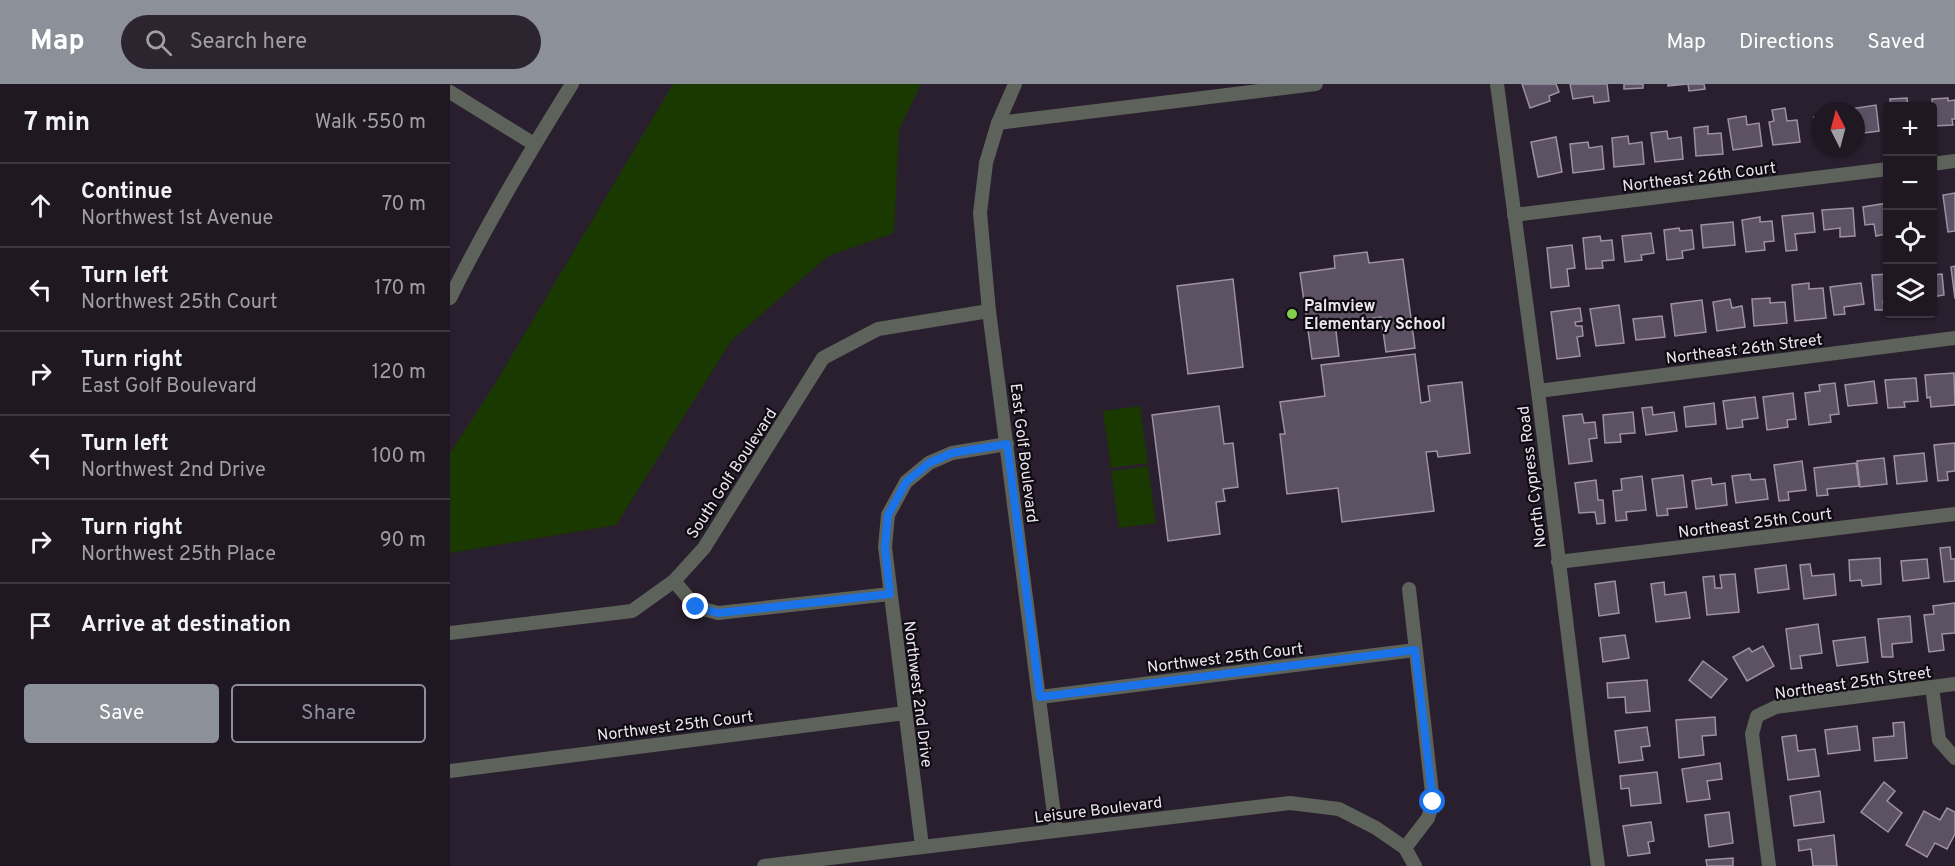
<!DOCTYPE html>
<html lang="en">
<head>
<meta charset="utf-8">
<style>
  :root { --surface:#1f1722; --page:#2c242f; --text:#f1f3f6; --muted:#a19fa5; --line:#3c3640; --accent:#8c9099 }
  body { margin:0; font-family:Overpass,sans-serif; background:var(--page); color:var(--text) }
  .controls { position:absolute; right:18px; top:18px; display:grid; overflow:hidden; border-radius:6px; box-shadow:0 2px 4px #0004 }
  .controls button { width:54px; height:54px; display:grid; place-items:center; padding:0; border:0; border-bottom:2px solid var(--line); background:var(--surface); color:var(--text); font:30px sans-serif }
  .compass { position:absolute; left:1361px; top:18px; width:54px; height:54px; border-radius:50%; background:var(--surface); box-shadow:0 2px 4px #0004; rotate:354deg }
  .stop { position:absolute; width:18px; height:18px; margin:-14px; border:4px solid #1a73e8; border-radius:50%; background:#fff }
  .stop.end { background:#1a73e8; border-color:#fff; box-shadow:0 2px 6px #0008 }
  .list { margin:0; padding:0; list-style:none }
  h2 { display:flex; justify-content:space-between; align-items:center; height:78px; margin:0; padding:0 24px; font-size:26px }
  h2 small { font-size:20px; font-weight:400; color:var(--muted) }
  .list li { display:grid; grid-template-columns:39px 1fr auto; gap:18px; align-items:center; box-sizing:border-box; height:84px; padding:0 24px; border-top:2px solid var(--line) }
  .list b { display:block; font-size:22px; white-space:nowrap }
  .list p { margin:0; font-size:20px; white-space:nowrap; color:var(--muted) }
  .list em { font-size:20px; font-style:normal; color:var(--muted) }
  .actions { display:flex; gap:12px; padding:18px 24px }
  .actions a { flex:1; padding:14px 0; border:2px solid var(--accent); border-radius:6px; text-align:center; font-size:21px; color:var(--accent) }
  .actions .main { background:var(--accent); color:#fff }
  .icon { flex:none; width:33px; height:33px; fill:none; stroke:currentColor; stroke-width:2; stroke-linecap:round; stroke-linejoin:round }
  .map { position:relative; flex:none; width:1505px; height:782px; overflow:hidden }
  header { display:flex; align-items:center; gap:36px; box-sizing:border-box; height:84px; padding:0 30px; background:var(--accent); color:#fff }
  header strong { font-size:28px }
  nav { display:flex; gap:33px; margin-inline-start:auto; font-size:21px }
  .search { width:420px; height:54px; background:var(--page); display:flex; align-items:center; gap:15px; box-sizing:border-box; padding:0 21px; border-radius:33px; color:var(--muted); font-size:22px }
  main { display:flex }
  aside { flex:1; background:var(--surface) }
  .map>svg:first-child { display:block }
  .green { fill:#193900 }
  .building { fill:#5d5263; stroke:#9d91a4; stroke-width:1.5 }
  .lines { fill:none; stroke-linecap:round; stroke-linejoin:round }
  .street { stroke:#5d625a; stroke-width:14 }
  .route { stroke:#1a73e8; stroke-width:8 }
  .poi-dot { fill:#83d04e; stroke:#0f0b12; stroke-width:2 }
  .labels { text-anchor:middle; stroke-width:4.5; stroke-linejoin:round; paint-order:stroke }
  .street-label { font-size:16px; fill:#ece5f0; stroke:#0f0b12 }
  .poi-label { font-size:16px; font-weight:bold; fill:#ece5f0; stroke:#0f0b12; text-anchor:start }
</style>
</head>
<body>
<header>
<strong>Map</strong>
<div class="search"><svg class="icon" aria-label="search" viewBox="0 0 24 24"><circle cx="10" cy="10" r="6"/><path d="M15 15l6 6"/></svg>Search here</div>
<nav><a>Map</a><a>Directions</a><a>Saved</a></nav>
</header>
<main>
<aside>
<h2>7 min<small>Walk · 550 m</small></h2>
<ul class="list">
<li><svg class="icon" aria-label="ahead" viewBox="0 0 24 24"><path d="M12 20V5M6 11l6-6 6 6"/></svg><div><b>Continue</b><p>Northwest 1st Avenue</p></div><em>70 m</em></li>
<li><svg class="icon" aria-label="left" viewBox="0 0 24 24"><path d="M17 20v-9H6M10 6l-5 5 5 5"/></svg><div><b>Turn left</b><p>Northwest 25th Court</p></div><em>170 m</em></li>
<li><svg class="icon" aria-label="right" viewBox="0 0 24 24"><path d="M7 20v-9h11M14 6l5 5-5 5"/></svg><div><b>Turn right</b><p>East Golf Boulevard</p></div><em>120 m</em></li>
<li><svg class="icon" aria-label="left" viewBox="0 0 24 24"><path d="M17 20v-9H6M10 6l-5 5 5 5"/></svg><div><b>Turn left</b><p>Northwest 2nd Drive</p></div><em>100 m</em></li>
<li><svg class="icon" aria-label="right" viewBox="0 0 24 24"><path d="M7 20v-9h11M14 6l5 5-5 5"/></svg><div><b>Turn right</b><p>Northwest 25th Place</p></div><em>90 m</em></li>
<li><svg class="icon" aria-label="arrive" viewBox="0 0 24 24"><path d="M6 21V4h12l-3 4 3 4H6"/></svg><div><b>Arrive at destination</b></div></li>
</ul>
<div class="actions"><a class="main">Save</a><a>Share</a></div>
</aside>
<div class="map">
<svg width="1505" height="782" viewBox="0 0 1505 782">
  <rect width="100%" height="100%" fill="#291f2e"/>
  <g class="green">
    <polygon points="223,0 471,0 449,46 444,149 378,172 281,257 166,441 0,469 0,369 45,300"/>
    <polygon points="690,322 698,379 661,384 653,327"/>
    <polygon points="698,382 706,439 669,444 661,387"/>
  </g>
  <g class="building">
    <polygon points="1072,0 1106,0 1109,8 1099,12 1100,17 1080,24"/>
    <polygon points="1120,0 1157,0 1159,17 1144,19 1143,12 1123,15"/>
    <polygon points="1174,0 1193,0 1193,4 1174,5"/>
    <polygon points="1218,0 1254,0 1255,5 1239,7 1238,0 1218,2"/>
    <polygon points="1457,14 1458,22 1467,22 1441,22 1440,15"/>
    <polygon points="1498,14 1498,17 1505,16 1505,35 1502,35 1503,41 1484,42 1482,15"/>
    <polygon points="1426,21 1429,47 1406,50 1406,27 1401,27 1400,25"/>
    <polygon points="1335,24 1337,37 1347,36 1350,58 1323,61 1319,38 1324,37 1322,26"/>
    <polygon points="1296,32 1297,41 1309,39 1312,62 1283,66 1278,35"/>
    <polygon points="1364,33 1370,33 1370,55 1367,55"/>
    <polygon points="1258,42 1258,50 1271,49 1273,70 1246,72 1244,44"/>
    <polygon points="1217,47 1218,55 1231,53 1233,75 1205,78 1201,49"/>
    <polygon points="1178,52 1179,60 1192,58 1194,80 1164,83 1162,54"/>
    <polygon points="1106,53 1112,88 1088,93 1081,58"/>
    <polygon points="1138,58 1139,64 1152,62 1154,85 1123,89 1120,60"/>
    <polygon points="1505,109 1505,147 1498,148 1493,111"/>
    <polygon points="1438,119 1438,139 1435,140 1436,150 1426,152 1424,140 1415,141 1413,123"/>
    <polygon points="1403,124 1405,152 1390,153 1390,144 1374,146 1372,126"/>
    <polygon points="1363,129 1365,148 1345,150 1347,166 1336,167 1332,132"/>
    <polygon points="1310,133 1310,138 1322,137 1324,157 1314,158 1315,166 1296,168 1292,136"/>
    <polygon points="1283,138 1285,161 1253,164 1251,141"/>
    <polygon points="1229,144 1230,147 1242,146 1244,165 1232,167 1233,174 1217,176 1214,146"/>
    <polygon points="1201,149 1204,169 1191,171 1192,176 1175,178 1172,152"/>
    <polygon points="1150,152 1151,157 1162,156 1164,176 1152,177 1153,184 1136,185 1133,154"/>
    <polygon points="1122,161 1125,184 1117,185 1119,202 1101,204 1097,164"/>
    <polygon points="917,168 919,179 953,175 965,264 936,268 931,233 885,239 889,272 862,275 850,189 885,184 884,172"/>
    <polygon points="1505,182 1505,215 1501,183"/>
    <polygon points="1438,190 1438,217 1433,217 1434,226 1425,226 1422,191"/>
    <polygon points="1492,190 1494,211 1482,213 1482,191"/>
    <polygon points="783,195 793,283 738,290 727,202"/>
    <polygon points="1359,199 1359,205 1373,204 1376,234 1345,237 1342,201"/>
    <polygon points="1411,199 1414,220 1394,223 1395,230 1384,231 1380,203"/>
    <polygon points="1320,214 1320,219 1335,218 1337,239 1304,242 1302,215"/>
    <polygon points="1280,215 1282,224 1292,222 1295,243 1267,247 1263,218"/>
    <polygon points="1252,216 1256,248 1225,252 1221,220"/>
    <polygon points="1169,221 1174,259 1146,262 1140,225"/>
    <polygon points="1130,224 1132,237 1125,238 1126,242 1132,242 1133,252 1127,253 1130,272 1107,275 1101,228"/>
    <polygon points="1212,232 1215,253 1186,256 1183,235"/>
    <polygon points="965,270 971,319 980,317 978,302 1012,298 1020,369 988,373 987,367 976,368 984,427 892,438 888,404 837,410 830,350 835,350 830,318 875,312 871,281"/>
    <polygon points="1504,289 1505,321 1481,323 1480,313 1477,314 1475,291"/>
    <polygon points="1466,294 1468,317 1454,318 1455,323 1438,324 1435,296"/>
    <polygon points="1424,297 1427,319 1398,322 1395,301"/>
    <polygon points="1385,299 1389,330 1380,331 1381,338 1359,341 1355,309 1370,307 1369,301"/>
    <polygon points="1343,309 1346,335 1337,336 1338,343 1317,346 1313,313"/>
    <polygon points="1305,313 1308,334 1292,336 1293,343 1277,345 1273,317"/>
    <polygon points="1264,319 1266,340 1236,343 1234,323"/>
    <polygon points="769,322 774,360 783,359 788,403 773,405 775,417 766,418 770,450 718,457 702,331"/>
    <polygon points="1202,323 1203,331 1224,328 1227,347 1196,351 1192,324"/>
    <polygon points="1183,328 1185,349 1170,350 1171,358 1155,359 1153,331"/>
    <polygon points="1132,330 1134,339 1145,338 1147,354 1139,355 1142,377 1119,380 1113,332"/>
    <polygon points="1505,359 1505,387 1497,388 1498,396 1488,397 1484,361"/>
    <polygon points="1474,369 1477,397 1447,400 1444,372"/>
    <polygon points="1434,374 1437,400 1410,403 1407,377"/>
    <polygon points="1352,377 1356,406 1338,408 1339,416 1329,417 1324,381"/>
    <polygon points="1406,379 1409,402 1377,405 1378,411 1367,412 1364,384"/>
    <polygon points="1300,390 1301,396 1315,395 1318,415 1286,419 1282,392"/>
    <polygon points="1233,391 1237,423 1217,425 1218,431 1207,432 1202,395"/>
    <polygon points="1192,392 1196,426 1176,428 1177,436 1166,437 1163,407 1172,406 1171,395"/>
    <polygon points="1261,394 1262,401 1275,399 1277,421 1246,425 1242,397"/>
    <polygon points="1146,396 1148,416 1153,416 1155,439 1147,440 1145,428 1129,429 1125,399"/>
    <polygon points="1500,463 1501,475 1505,475 1505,497 1494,498 1490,464"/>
    <polygon points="1430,474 1431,500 1412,502 1411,496 1400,497 1399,476"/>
    <polygon points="1477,475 1479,494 1453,497 1451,477"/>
    <polygon points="1360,480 1362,492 1384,490 1386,511 1354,515 1350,481"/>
    <polygon points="1336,481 1339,505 1308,509 1305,485"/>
    <polygon points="1285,490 1289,528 1257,531 1253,493 1264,492 1265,504 1272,504 1270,491"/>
    <polygon points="1165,497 1169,529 1149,532 1145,500"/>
    <polygon points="1214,498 1215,511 1236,508 1240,534 1206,538 1201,500"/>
    <polygon points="1505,519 1505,549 1492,550 1494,566 1479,568 1474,531 1484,530 1483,522"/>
    <polygon points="1460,532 1462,558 1442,560 1443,573 1432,573 1428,535"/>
    <polygon points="1368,540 1372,569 1350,572 1352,584 1341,585 1336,545"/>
    <polygon points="1175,551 1179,574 1153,578 1150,554"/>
    <polygon points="1415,553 1418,578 1387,582 1383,557"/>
    <polygon points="1313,562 1324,582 1297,597 1283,573 1299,564 1302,568"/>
    <polygon points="1253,577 1277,595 1261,614 1239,596"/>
    <polygon points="1197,596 1200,627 1176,629 1175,613 1158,614 1157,599"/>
    <polygon points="1265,633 1266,651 1252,652 1254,671 1229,674 1226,636"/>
    <polygon points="1454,638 1457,674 1425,677 1423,654 1444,652 1443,639"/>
    <polygon points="1407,642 1410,666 1378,670 1375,646"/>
    <polygon points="1197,643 1200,662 1191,663 1193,676 1169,679 1165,647"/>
    <polygon points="1346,651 1348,667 1365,665 1369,692 1338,696 1332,653"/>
    <polygon points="1270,679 1272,695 1257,697 1260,715 1237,718 1232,685"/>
    <polygon points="1207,688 1211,719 1181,722 1179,704 1171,705 1170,692"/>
    <polygon points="1434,698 1445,707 1437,717 1452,729 1438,748 1411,728"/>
    <polygon points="1370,707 1374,738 1344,742 1340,712"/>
    <polygon points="1497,724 1505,728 1505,750 1497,765 1485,759 1477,773 1456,761 1474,727 1490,736"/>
    <polygon points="1279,728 1283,759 1259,763 1255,731"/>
    <polygon points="1201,738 1204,757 1198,758 1200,769 1178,772 1173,742"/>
    <polygon points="1384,751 1387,782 1363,782 1361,765 1349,767 1348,756"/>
    <polygon points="1283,774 1283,782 1257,782 1256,776"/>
  </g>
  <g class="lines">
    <g class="street">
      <polyline points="565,0 548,39 536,79 530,129 539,227 606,746"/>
      <polyline points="1047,0 1088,307 1133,673 1148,782"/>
      <polyline points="0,8 84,60"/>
      <polyline points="548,39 866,0"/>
      <polyline points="1482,80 1505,77"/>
      <polyline points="1064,131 1438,85"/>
      <path d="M0,214C37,140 78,70 122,0"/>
      <polyline points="1088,307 1505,254"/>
      <polyline points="1108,478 1505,430"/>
      <polyline points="224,497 246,523 268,529 440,510"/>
      <polyline points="0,549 182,527 224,497 254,464 373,274 428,245 539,227"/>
      <polyline points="1482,603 1489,656 1505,674"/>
      <polyline points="590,613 965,566"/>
      <polyline points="0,687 455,629"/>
      <polyline points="472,762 435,463 438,431 456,398 479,379 502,369 557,360"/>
      <polyline points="955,764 978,734 983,718 959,505"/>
      <polyline points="314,782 840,719 889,725 926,744 955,764 965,782"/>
      <polyline points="1319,782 1302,650 1307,632 1326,623 1505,600"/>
    </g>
  </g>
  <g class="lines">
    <polyline class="route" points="246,523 268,529 440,510 435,463 438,431 456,398 479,379 502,369 557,360 590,613 965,566 983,718"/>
  </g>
  <circle class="poi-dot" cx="842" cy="230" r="6"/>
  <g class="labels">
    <g class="street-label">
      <text transform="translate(1249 92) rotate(-7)" y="6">Northeast 26th Court</text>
      <text transform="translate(1294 264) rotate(-7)" y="6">Northeast 26th Street</text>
      <text transform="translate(575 369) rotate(83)" y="6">East Golf Boulevard</text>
      <text transform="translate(281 389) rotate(-57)" y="6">South Golf Boulevard</text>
      <text transform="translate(1081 393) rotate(-97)" y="6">North Cypress Road</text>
      <text transform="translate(1305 438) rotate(-7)" y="6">Northeast 25th Court</text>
      <text transform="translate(775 573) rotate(-7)" y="6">Northwest 25th Court</text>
      <text transform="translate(1403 598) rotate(-8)" y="6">Northeast 25th Street</text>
      <text transform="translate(469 610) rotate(83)" y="6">Northwest 2nd Drive</text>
      <text transform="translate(225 641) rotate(-7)" y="6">Northwest 25th Court</text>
      <text transform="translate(648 725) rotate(-7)" y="6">Leisure Boulevard</text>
    </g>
    <g class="poi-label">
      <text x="854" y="227">Palmview<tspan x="854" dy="18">Elementary School</tspan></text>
    </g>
  </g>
</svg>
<div class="controls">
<button>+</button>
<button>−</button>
<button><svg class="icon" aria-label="locate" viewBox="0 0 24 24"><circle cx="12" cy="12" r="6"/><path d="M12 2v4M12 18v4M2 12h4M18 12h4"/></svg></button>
<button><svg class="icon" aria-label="layers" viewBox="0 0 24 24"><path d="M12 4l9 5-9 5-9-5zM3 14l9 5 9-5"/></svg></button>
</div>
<svg class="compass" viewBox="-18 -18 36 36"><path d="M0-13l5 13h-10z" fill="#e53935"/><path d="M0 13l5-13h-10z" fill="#a19fa5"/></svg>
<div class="stop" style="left:983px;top:718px"></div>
<div class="stop end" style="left:246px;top:523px"></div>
</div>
</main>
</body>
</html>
